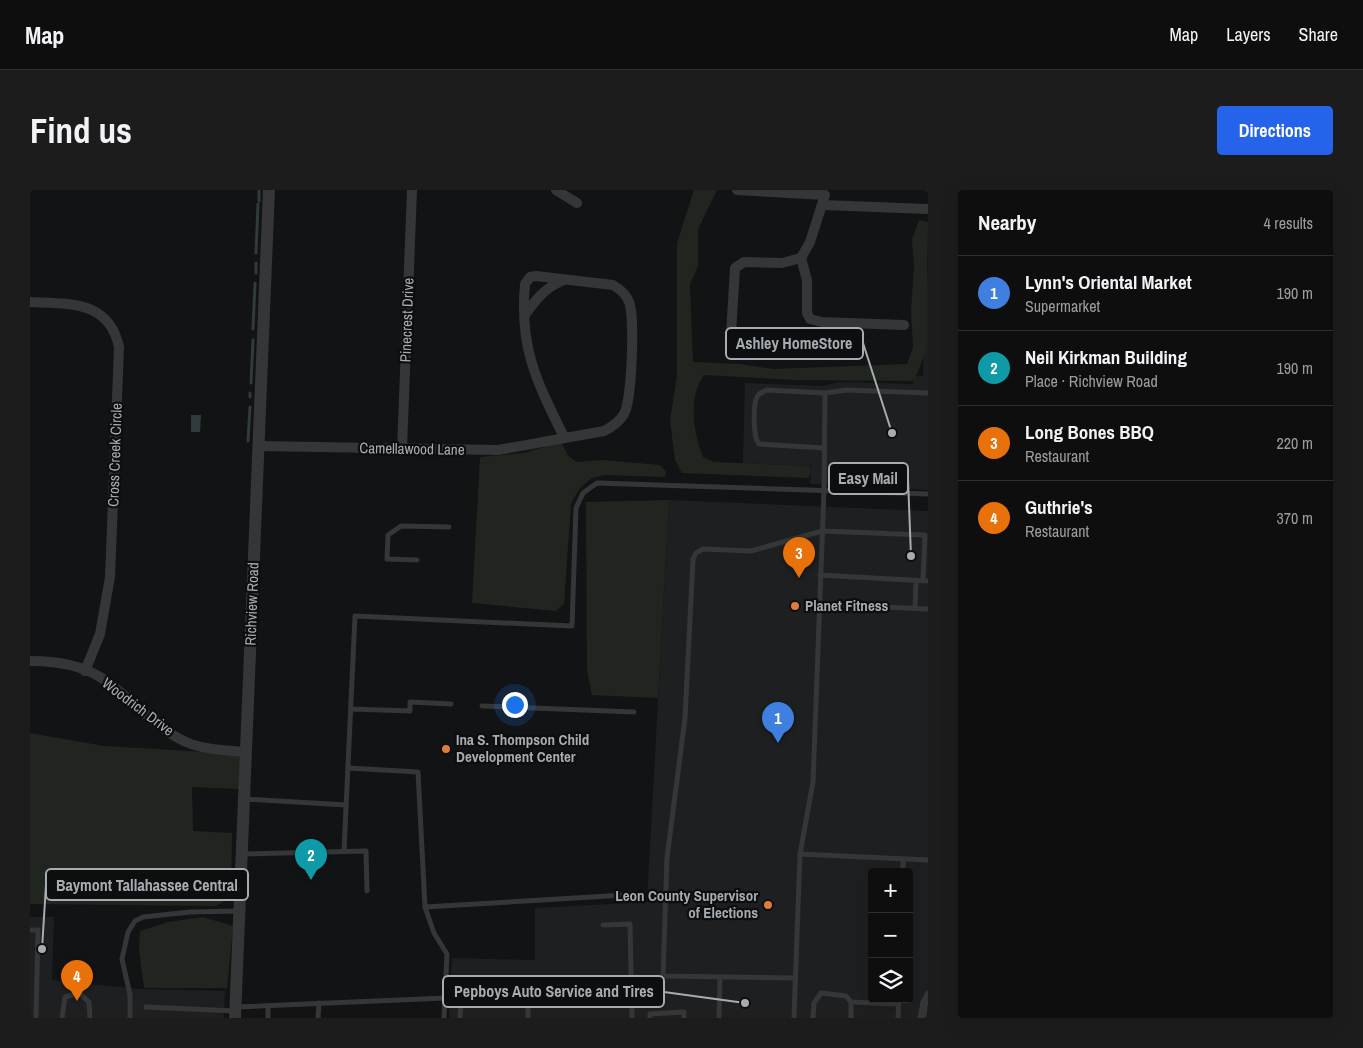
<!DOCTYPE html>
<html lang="en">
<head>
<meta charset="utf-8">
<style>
  :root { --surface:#0e0e0f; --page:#1c1c1d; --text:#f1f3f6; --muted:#9b9c9e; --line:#2e2e2f; --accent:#2563eb }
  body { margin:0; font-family:"Archivo Narrow",sans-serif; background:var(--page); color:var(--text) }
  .controls { position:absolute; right:15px; bottom:15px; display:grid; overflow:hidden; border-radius:5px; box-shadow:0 5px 20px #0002 }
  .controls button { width:45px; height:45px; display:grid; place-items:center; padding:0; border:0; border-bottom:1px solid var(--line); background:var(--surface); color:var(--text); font:25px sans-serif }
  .you { position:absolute; left:484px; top:514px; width:18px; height:18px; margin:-12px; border:4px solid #fff; border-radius:50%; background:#1a73e8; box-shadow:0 0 0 8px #1a73e833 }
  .badge { display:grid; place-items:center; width:32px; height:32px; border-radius:50%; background:var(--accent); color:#fff; font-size:16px; font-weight:700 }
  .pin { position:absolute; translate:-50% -41px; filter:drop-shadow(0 1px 2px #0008) }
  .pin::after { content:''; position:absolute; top:26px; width:18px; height:15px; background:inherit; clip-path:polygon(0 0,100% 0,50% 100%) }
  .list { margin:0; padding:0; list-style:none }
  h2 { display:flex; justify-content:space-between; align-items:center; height:65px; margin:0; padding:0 20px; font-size:21px }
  h2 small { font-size:16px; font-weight:400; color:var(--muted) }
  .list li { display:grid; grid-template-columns:32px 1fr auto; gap:15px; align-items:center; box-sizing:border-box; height:75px; padding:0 20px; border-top:1px solid var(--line) }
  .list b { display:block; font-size:19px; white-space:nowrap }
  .list p { margin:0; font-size:16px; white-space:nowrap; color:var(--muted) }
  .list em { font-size:16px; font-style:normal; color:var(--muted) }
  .icon { flex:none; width:28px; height:28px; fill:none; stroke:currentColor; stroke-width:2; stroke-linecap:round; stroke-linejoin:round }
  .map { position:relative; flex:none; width:898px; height:828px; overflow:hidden; border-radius:5px }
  header { display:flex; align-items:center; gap:30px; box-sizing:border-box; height:70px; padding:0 25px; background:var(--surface); border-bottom:1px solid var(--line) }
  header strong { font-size:24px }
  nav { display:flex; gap:28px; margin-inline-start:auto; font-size:18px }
  .intro { display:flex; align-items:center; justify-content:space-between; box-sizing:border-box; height:120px; padding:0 30px }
  h1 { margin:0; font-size:35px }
  .button { padding:12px 22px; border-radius:5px; background:var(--accent); color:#fff; font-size:18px; font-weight:700 }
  main { display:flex; gap:30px; padding:0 30px }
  aside { flex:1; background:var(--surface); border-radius:5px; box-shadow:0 5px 20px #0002 }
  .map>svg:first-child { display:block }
  .built { fill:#1e1f21; fill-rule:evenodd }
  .green { fill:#20261f }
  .water { fill:#2f3b3d }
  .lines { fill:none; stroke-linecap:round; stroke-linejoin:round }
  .stream { stroke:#2f3b3d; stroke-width:3 }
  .service { stroke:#343638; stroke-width:5 }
  .minor { stroke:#343638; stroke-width:10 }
  .tertiary { stroke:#343638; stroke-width:12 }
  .poi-dot { fill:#e17a3d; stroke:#0d0e0f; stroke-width:2 }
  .labels { text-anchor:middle; stroke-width:4.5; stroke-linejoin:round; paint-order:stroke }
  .street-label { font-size:15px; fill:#a5adb3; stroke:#0d0e0f }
  .poi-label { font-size:15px; font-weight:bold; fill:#a5adb3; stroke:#0d0e0f; text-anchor:start }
  .leader { fill:none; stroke:#a5adb3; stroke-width:2 }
  .callout-dot { fill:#a5adb3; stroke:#0d0e0f; stroke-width:2 }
  .callout { fill:#0d0e0f; stroke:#a5adb3; stroke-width:2 }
  .callout-label { font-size:16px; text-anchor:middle; font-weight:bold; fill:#a5adb3 }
</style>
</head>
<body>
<header>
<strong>Map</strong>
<nav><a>Map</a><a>Layers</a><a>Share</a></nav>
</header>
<div class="intro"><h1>Find us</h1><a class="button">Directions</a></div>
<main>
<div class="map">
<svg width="898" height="828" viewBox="0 0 898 828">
  <rect width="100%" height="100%" fill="#121314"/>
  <g class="built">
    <polygon points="898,71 898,300 780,294 781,276 713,273 715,193 793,196 809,192 883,194 884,186 893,186"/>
    <path d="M639,310L898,321V828H419L422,768L505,770V718L617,712ZM842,682H879V809H842Z"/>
    <polygon points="0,727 24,727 22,790 109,799 195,801 194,828 0,828"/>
  </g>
  <g class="green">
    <path d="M664,0H687L668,39V76L660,94L663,172L710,174L743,179L877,174L883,157L881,121L884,76L882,50L889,30L898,32L896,161L884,191L764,190L674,185C658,207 663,243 673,267L684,272L780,276L781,283L778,288L652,283L645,270L640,230L647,186V53Z"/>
    <polygon points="531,252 538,265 546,272 572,270 630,275 636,281 635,287 575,285 562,288 551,297 541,313 534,414 526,421 442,413 450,267 494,263"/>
    <polygon points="639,310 628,508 562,505 557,480 556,312"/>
    <polygon points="0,543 74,556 210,564 209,599 162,597 163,641 202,643 201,707 186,716 0,714"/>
    <polygon points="173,727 203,736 197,798 114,798 109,759 110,741 138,732"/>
  </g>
  <polygon class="water" points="161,225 171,225 170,242 161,242"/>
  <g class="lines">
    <g class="stream">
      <polyline points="229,11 229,0"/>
      <polyline points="226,63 228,14"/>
      <polyline points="226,83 226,73"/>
      <polyline points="223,139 225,93"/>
      <polyline points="221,193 223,150"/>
      <polyline points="220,207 220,203"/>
      <polyline points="218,251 220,217"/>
    </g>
    <g class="service">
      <path d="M794,258L729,254C723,248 723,214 727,207C729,203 733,202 737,200L795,203L816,200L898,203"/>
      <polyline points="387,370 357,369 358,345 371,336 419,337"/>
      <polyline points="790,385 898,391"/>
      <polyline points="789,414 898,419"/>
      <polyline points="885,418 886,390"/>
      <polyline points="452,516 604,522"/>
      <polyline points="321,519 380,521 380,512 421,514"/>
      <polyline points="318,578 388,582 395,717 404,743 417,764 414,828"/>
      <polyline points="214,609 316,615"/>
      <polyline points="314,661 325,426 542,436 546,318 553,303 567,293 898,304"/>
      <polyline points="212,664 336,661 337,701"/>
      <polyline points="770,664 898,670"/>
      <polyline points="873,682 873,669"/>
      <polyline points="395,717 595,705"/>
      <polyline points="573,735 600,734 602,828"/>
      <polyline points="0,740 8,740 6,828"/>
      <polyline points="764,788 633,786 637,668 655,528 663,369 666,363 673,359 721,361 792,341 895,345 893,391"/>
      <polyline points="821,812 868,814"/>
      <polyline points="116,817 205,821"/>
      <polyline points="206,817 415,808"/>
      <polyline points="32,828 35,807 49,803 59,812 60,828"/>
      <polyline points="100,828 100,805 92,769 98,742 105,731 113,727 160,722 208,721"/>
      <polyline points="238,828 238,816"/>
      <polyline points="288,828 289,813"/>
      <path d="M430,828C431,780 447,790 486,792L498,803V828"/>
      <polyline points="620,828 620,824 654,822 654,828"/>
      <polyline points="689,828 690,787"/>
      <polyline points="764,828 770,664 783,592 794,301 795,203"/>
      <polyline points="783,828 784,813 791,803 816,806 821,812 821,828"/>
      <polyline points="868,828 869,809"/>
      <polyline points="890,828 893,812 898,803"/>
      <polyline points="894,828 895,815 898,812"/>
    </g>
    <g class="minor">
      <polyline points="526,0 547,13"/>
      <polyline points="707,0 795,5"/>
      <polyline points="793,15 898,19"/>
      <polyline points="771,68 777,90 777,123 780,129 792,132 874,135"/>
      <polyline points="771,68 780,52 794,8"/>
      <path d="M0,112C39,114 79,110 89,157L80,387L70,444L55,481"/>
      <path d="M495,125C506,109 515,98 532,91"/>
      <polyline points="700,161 705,78 714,72 752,73 771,68"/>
      <path d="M228,256L468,260L574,241C582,237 589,232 594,224C602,211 605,126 599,112C596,104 590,99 583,95L506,86L500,87L495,94C489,158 507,192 534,247"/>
      <polyline points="372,259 382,0"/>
      <path d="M0,471C24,471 49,474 70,487C100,506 123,537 156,552C175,560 195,560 215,562"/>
    </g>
    <polyline class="tertiary" points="205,828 239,0"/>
  </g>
  <g class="poi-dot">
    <circle cx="765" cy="416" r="5"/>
    <circle cx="416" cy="559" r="5"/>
    <circle cx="738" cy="715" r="5"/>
  </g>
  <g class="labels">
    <g class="street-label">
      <text transform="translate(377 130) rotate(-88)" y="5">Pinecrest Drive</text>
      <text transform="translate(382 259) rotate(1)" y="5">Camellawood Lane</text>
      <text transform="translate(85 265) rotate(-88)" y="5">Cross Creek Circle</text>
      <text transform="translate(222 414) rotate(-88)" y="5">Richview Road</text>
      <text transform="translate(108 517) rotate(37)" y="5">Woodrich Drive</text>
    </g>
    <g class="poi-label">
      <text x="775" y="421">Planet Fitness</text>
      <text x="426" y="555">Ina S. Thompson Child<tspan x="426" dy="17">Development Center</tspan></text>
      <text x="728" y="711" text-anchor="end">Leon County Supervisor<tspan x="728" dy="17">of Elections</tspan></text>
    </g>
  </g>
  <path class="leader" d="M862 243L833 153M881 366L878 289M12 759L16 695M715 813L634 802"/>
  <g class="callout-dot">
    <circle cx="862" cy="243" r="5"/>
    <circle cx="881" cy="366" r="5"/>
    <circle cx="12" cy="759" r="5"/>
    <circle cx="715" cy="813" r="5"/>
  </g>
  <g class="callout">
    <rect x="696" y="138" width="137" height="31" rx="5"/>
    <rect x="799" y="273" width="79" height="31" rx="5"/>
    <rect x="16" y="679" width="202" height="31" rx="5"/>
    <rect x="413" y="786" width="221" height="31" rx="5"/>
  </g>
  <g class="callout-label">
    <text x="764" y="159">Ashley HomeStore</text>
    <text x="838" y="294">Easy Mail</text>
    <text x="117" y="701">Baymont Tallahassee Central</text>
    <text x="524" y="807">Pepboys Auto Service and Tires</text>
  </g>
</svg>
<div class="controls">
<button>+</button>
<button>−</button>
<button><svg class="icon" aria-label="layers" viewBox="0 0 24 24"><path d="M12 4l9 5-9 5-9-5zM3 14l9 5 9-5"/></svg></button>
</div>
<div class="you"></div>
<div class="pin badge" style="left:748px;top:553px;background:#3f7fe0">1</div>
<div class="pin badge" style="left:281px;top:690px;background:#0f9aa8">2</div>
<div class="pin badge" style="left:769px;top:388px;background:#e8710a">3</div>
<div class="pin badge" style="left:47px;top:811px;background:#e8710a">4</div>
</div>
<aside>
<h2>Nearby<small>4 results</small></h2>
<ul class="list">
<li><span class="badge" style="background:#3f7fe0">1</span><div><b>Lynn's Oriental Market</b><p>Supermarket</p></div><em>190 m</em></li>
<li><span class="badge" style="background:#0f9aa8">2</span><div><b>Neil Kirkman Building</b><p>Place · Richview Road</p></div><em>190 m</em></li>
<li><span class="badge" style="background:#e8710a">3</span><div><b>Long Bones BBQ</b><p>Restaurant</p></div><em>220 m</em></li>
<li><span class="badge" style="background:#e8710a">4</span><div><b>Guthrie's</b><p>Restaurant</p></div><em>370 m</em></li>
</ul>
</aside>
</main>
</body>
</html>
